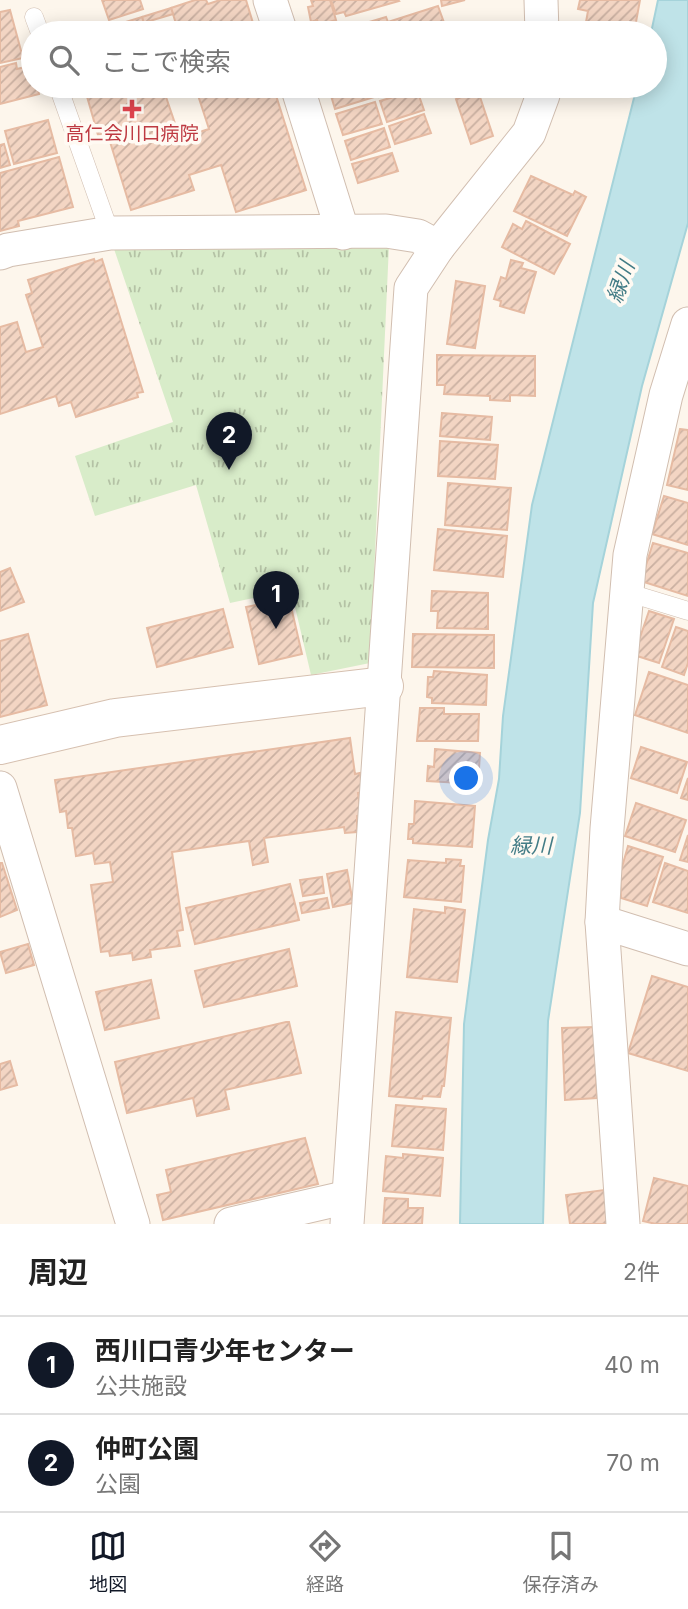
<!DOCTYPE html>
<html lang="ja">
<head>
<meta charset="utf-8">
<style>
  :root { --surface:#fff; --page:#f2f2f2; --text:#222; --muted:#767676; --line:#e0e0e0; --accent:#111827 }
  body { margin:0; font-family:Inter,"Noto Sans JP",sans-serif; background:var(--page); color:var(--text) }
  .you { position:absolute; left:467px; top:779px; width:24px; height:24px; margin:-18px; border:5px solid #fff; border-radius:50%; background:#1a73e8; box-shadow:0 0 0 10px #1a73e833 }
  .badge { display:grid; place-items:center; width:46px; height:46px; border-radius:50%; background:var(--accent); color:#fff; font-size:23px; font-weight:700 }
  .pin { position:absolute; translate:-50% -58px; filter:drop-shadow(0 2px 4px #0008) }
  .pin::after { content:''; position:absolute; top:37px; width:24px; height:21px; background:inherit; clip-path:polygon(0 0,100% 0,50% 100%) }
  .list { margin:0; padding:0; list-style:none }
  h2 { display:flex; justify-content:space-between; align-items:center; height:91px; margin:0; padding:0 28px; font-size:30px }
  h2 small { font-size:23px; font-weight:400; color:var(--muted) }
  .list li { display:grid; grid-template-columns:46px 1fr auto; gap:21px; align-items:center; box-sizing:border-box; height:98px; padding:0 28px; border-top:2px solid var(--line) }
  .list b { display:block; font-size:26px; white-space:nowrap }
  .list p { margin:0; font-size:23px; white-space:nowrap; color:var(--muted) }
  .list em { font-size:23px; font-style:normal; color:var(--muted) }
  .icon { flex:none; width:38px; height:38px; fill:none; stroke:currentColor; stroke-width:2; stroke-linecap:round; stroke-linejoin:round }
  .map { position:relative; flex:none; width:688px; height:1224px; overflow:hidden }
  .search { position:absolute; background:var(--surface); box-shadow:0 4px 18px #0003; left:21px; right:21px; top:21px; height:77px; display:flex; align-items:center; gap:18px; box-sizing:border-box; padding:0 24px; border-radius:38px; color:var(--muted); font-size:26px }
  .sheet { height:287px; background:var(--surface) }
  nav { display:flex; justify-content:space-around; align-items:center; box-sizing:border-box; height:98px; border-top:2px solid var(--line); background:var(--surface); font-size:19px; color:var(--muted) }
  nav a { display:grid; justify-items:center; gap:4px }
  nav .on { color:var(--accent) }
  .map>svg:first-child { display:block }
  .park { fill:url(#park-tufts) }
  .water { fill:#bfe3e8; stroke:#a5d3da; stroke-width:2 }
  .building { fill:url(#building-hatch); stroke:#e6bba3; stroke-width:2 }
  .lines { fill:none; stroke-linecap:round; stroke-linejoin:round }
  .lane-casing { stroke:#d1beb0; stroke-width:19 }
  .street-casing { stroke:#d1beb0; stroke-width:35 }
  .secondary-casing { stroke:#d6c0b0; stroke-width:40 }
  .lane { stroke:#fff; stroke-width:18 }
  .street { stroke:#fff; stroke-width:33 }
  .secondary { stroke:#fff; stroke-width:38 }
  .health-dot { fill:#e0444e; stroke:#fffaf3; stroke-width:2.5 }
  .labels { text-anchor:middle; stroke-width:7; stroke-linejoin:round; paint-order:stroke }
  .health-label { font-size:19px; fill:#be3a42; stroke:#fffaf3 }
  .water-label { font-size:21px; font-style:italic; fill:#437c86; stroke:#fffaf3 }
</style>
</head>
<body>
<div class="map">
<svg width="688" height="1224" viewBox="0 0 688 1224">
  <defs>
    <pattern id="park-tufts" width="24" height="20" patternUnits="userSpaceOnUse" patternTransform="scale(1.75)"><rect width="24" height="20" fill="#d8ecc9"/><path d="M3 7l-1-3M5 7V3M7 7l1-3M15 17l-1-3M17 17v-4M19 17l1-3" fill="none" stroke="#b4c2a5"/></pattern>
    <pattern id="building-hatch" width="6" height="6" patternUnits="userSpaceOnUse" patternTransform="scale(1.75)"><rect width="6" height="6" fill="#f3d5c3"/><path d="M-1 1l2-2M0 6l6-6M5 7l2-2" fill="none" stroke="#cab0a1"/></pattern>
  </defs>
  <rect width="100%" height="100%" fill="#fdf6ec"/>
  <polygon class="park" points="389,245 370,663 311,675 291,590 230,603 196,485 95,516 75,456 173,422 113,246"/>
  <polygon class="water" points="658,0 688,0 688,223 642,386 593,603 580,813 548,1021 543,1224 460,1224 464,1024 488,840 499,779 503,716 532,505 637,86 655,86 655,33 651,33"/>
  <g class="building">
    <polygon points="102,0 140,0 143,9 109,20"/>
    <polygon points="195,0 206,0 208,4 220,0 246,0 256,33 179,33 171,8"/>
    <polygon points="311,0 330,0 336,20 319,25 317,20 311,22 308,7 313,6"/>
    <polygon points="331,0 398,0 399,1 346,16 344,12 336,14"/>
    <polygon points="441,0 465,0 442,6"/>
    <polygon points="580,0 640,0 634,33 584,33 588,11 578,9"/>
    <polygon points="438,6 446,28 452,27 454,33 358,33 356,26 386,17 388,22"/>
    <polygon points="171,8 173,14 143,23 142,17"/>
    <polygon points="10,10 23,58 0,63 0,12"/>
    <polygon points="142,17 147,33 105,33 106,28"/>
    <polygon points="169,25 172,33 153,33 152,30"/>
    <polygon points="16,63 17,69 29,66 33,86 37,86 39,94 0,104 0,67"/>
    <polygon points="84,86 163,86 164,89 169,88 172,95 166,97 180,138 209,129 195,86 273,86 306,190 236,212 221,165 189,175 194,190 131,210 107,132 98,135"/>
    <polygon points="339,86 371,86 374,97 335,109 329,89"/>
    <polygon points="376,86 411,86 379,97"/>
    <polygon points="457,86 477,86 478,88 460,94"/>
    <polygon points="417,90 424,110 387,122 380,101"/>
    <polygon points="478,91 493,136 471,144 456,99"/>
    <polygon points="375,102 382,124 343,135 336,114"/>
    <polygon points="424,114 431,133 395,144 389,126"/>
    <polygon points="48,120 57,153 14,164 5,131"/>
    <polygon points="384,128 390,147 351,160 345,141"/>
    <polygon points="4,144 10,165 0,168 0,145"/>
    <polygon points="392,153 398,171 358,183 352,164"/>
    <polygon points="59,157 73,207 18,221 19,226 0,231 0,173"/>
    <polygon points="531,176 573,195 575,191 586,197 567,236 514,211"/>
    <polygon points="526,221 570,244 554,274 502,247 513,224 522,229"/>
    <polygon points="94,259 95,262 102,259 143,392 137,393 138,397 76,417 71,402 59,406 56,396 0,414 0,327 17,322 26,352 43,347 26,295 32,293 28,280"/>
    <polygon points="511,260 523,263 521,268 536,272 524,313 500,306 501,301 494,299 501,277 506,279"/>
    <polygon points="456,281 485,286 475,348 447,344"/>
    <polygon points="437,355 535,356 535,396 510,395 510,401 490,400 490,396 444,394 445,385 437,385"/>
    <polygon points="442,413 492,417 490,440 440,436"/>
    <polygon points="680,429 688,430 688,490 667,485"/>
    <polygon points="440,441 498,445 495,479 438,476"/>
    <polygon points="448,483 511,488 507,530 445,525"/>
    <polygon points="664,496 688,503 688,545 652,534"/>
    <polygon points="438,529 507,536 503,577 434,570"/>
    <polygon points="653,543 688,553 688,596 641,581"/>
    <polygon points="10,568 24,602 0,611 0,572"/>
    <polygon points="432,591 488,593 488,629 437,628 438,611 431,611"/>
    <polygon points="289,598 302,654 259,664 246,607"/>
    <polygon points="223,609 233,647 157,667 147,628"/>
    <polygon points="649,611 674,619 659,663 634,655"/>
    <polygon points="676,627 688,631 688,663 684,675 662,667"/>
    <polygon points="28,634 47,705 0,717 0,641"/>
    <polygon points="413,634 494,635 494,668 412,667"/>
    <polygon points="434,671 487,675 486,705 432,703 432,698 427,697 428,677 433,677"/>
    <polygon points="649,672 688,685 688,733 635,715"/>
    <polygon points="420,708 444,708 444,714 479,714 478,741 417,741"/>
    <polygon points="350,738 355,774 360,773 363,792 358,793 361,815 357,816 357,832 345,833 344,827 264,838 268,862 253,865 249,841 172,852 183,930 177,931 180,946 150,950 151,957 133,960 132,953 110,956 109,951 101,952 91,885 113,882 110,862 95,864 93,853 76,856 72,828 68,828 66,811 60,812 55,780"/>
    <polygon points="641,747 687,762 677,793 631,778"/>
    <polygon points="435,749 480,753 478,784 427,781 428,766 434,767"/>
    <polygon points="688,778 688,800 681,798"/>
    <polygon points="415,801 475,806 472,847 413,843 413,839 408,839 409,824 414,824"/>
    <polygon points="636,803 686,820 675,852 625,836"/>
    <polygon points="688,835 688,862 680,860"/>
    <polygon points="628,846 663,857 647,906 621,898 620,874"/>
    <polygon points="446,859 461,860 460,866 464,866 461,902 404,897 408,860 446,863"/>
    <polygon points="0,863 2,863 17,910 0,917"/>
    <polygon points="665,863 688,871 688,913 653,902"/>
    <polygon points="347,870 353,903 333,907 327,874"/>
    <polygon points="322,877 324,893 303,896 300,880"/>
    <polygon points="290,884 299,920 195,944 186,908"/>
    <polygon points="327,898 329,908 302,913 300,903"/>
    <polygon points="445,907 465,910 457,982 407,977 414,909 445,913"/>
    <polygon points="28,944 34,965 6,973 0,952"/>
    <polygon points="289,949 297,986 204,1007 195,971"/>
    <polygon points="652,976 688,987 688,1071 628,1053"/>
    <polygon points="151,980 159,1018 105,1030 96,992"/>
    <polygon points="396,1012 451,1018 444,1086 442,1086 440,1097 423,1096 422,1099 389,1096"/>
    <polygon points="286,1022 289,1022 301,1073 225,1090 229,1109 197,1116 193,1098 127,1113 115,1062"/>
    <polygon points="594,1027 597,1098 565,1100 562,1028"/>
    <polygon points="10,1061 17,1085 0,1090 0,1064"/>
    <polygon points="396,1105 446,1109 443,1150 392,1146"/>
    <polygon points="305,1138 318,1184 163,1220 157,1195 171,1192 166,1170"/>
    <polygon points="403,1154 443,1158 440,1196 383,1191 386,1156 403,1158"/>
    <polygon points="654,1178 688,1186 688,1224 656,1224 643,1221"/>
    <polygon points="604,1190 609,1224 570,1224 566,1195"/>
    <polygon points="385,1198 408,1199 408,1208 423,1208 422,1224 383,1224"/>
  </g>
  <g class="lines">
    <g class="lane-casing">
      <g id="lane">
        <polyline points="34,17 40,33"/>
        <polyline points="58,86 110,233"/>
        <polyline points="626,592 688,611"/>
      </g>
    </g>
    <g class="street-casing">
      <g id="street">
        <polyline points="270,0 281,33"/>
        <polyline points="541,0 542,33"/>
        <polyline points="297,86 343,233"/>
        <polyline points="0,253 8,250 110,233 386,231 418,236 438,247"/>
        <polyline points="0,788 133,1224"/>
        <polyline points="602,922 688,949"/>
        <polyline points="231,1224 348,1197"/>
        <polyline points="347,1224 411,288 438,247 529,133 543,95 543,86"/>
        <polyline points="623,1224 602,922 607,829 630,555 666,395 688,324"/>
      </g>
    </g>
    <g class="secondary-casing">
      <polyline id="secondary" points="0,745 115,718 384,686"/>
    </g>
    <use href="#lane" class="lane"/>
    <use href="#street" class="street"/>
    <use href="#secondary" class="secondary"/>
  </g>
  <path class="health-dot" d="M128.5 98.5h7v7h7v7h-7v7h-7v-7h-7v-7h7z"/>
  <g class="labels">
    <g class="health-label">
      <text x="132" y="140">高仁会川口病院</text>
    </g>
    <g class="water-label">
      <text transform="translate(621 282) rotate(-70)" y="7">緑川</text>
      <text x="531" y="853">緑川</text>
    </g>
  </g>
</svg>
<div class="you"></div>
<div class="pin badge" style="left:276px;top:629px">1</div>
<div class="pin badge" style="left:229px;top:470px">2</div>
<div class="search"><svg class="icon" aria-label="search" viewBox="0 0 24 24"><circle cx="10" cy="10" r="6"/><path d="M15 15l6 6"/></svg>ここで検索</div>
</div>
<section class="sheet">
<h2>周辺<small>2件</small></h2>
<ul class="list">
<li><span class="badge">1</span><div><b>西川口青少年センター</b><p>公共施設</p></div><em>40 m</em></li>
<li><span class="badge">2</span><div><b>仲町公園</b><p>公園</p></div><em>70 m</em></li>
</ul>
</section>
<nav>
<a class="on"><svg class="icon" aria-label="map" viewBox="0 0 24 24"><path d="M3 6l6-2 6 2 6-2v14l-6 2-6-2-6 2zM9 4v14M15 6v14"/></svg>地図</a>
<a><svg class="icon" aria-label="directions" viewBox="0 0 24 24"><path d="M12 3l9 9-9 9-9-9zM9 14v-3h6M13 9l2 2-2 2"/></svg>経路</a>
<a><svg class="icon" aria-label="saved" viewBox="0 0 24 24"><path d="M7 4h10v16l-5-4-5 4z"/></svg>保存済み</a>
</nav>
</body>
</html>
